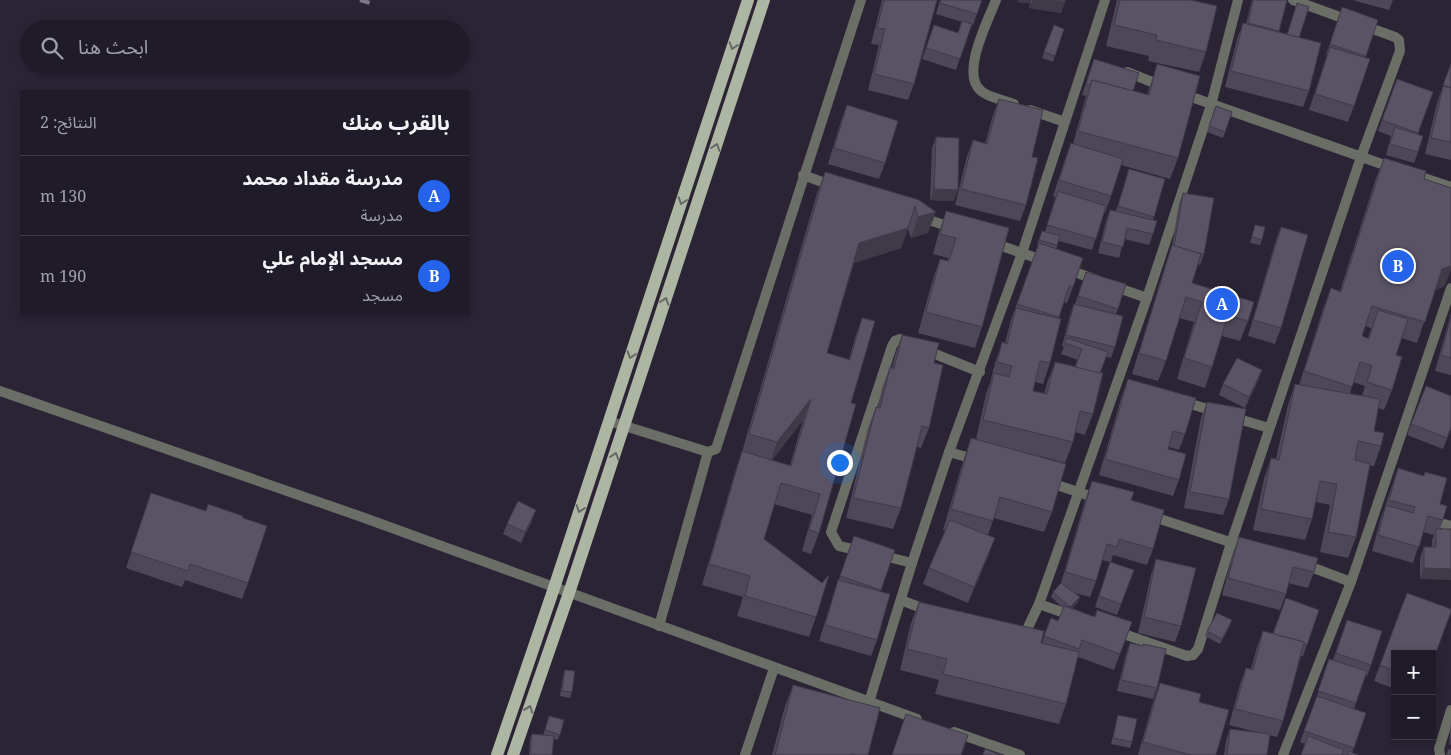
<!DOCTYPE html>
<html lang="ar">
<head>
<meta charset="utf-8">
<style>
  :root { --surface:#201b28; --page:#2d2834; --text:#f1f3f6; --muted:#a2a1a8; --line:#3d3945; --accent:#2563eb }
  body { margin:0; font-family:"Noto Serif","Noto Sans Arabic",serif; background:var(--page); color:var(--text); direction:rtl }
  .controls { position:absolute; right:15px; bottom:15px; display:grid; overflow:hidden; border-radius:0px; box-shadow:0 2px 8px #0003 }
  .controls button { width:45px; height:45px; display:grid; place-items:center; padding:0; border:0; border-bottom:1px solid var(--line); background:var(--surface); color:var(--text); font:25px sans-serif }
  .you { position:absolute; left:839px; top:462px; width:18px; height:18px; margin:-12px; border:4px solid #fff; border-radius:50%; background:#1a73e8; box-shadow:0 0 0 8px #1a73e833 }
  .badge { display:grid; place-items:center; width:32px; height:32px; border-radius:50%; background:var(--accent); color:#fff; font-size:16px; font-weight:700 }
  .pin { position:absolute; translate:-50% -50%; border:2px solid #fff; box-shadow:0 1px 5px #0006 }
  .list { margin:0; padding:0; list-style:none }
  h2 { display:flex; justify-content:space-between; align-items:center; height:65px; margin:0; padding:0 20px; font-size:21px }
  h2 small { font-size:16px; font-weight:400; color:var(--muted) }
  .list li { display:grid; grid-template-columns:32px 1fr auto; gap:15px; align-items:center; box-sizing:border-box; height:80px; padding:0 20px; border-top:1px solid var(--line) }
  .list b { display:block; font-size:19px; white-space:nowrap }
  .list p { margin:0; font-size:16px; white-space:nowrap; color:var(--muted) }
  .list em { font-size:16px; font-style:normal; color:var(--muted) }
  .icon { flex:none; width:28px; height:28px; fill:none; stroke:currentColor; stroke-width:2; stroke-linecap:round; stroke-linejoin:round }
  .map { position:relative; flex:none; width:1451px; height:755px; overflow:hidden; direction:ltr }
  .search { position:absolute; background:var(--surface); box-shadow:0 2px 8px #0003; left:20px; top:20px; width:450px; height:55px; display:flex; align-items:center; gap:12px; box-sizing:border-box; padding:0 18px; border-radius:28px; color:var(--muted); font-size:19px }
  .panel { position:absolute; background:var(--surface); box-shadow:0 2px 8px #0003; left:20px; top:90px; width:450px; height:225px; border-radius:0px; direction:rtl }
  .map>svg:first-child { display:block }
  .lines { fill:none; stroke-linecap:round; stroke-linejoin:round }
  .minor { stroke:#6a6e66; stroke-width:10 }
  .tertiary { stroke:#6a6e66; stroke-width:10 }
  .primary { stroke:#adb5a3; stroke-width:12 }
  .rail { stroke:#7d7886; stroke-width:4; stroke-dasharray:10 5; stroke-linecap:butt }
  .wall { fill:#4d4757; fill-rule:evenodd }
  .shaded-wall { fill:#3e3a47 }
  .building { fill:#595365; stroke:#3e3a47 }
  .oneway { stroke:#656566 }
</style>
</head>
<body>
<div class="map">
<svg width="1451" height="755" viewBox="0 0 1451 755">
  <rect width="100%" height="100%" fill="#2a2435"/>
  <g class="lines">
    <g class="minor">
      <path d="M996,0C988,21 960,74 981,91C989,98 1005,100 1014,104"/>
      <polyline points="1127,72 1162,86"/>
      <polyline points="1183,94 1393,168"/>
      <polyline points="1030,110 1065,122"/>
      <polyline points="1412,174 1451,187"/>
      <polyline points="803,175 833,186"/>
      <polyline points="920,217 953,228"/>
      <polyline points="993,243 1045,261"/>
      <polyline points="1066,269 1097,280"/>
      <polyline points="1113,286 1147,298"/>
      <polyline points="925,350 980,372"/>
      <polyline points="1182,401 1216,412"/>
      <polyline points="1232,417 1269,428"/>
      <polyline points="609,421 708,452 716,449 861,0"/>
      <polyline points="949,452 977,460"/>
      <polyline points="1048,482 1099,499"/>
      <polyline points="1148,515 1236,544"/>
      <polyline points="1429,520 1451,526"/>
      <polyline points="861,551 839,546 831,532 892,346 895,341 900,339 912,345"/>
      <polyline points="880,555 912,563"/>
      <polyline points="1303,564 1351,582"/>
      <polyline points="901,600 929,611"/>
      <polyline points="1039,604 1073,616"/>
      <polyline points="659,626 708,452"/>
      <polyline points="1115,631 1187,656 1193,655 1198,649 1231,543 1361,157 1400,51 1399,40 1395,37 1293,0"/>
      <polyline points="1023,638 1039,604 1147,298 1211,105 1238,0"/>
      <polyline points="869,702 912,563 949,452 1022,253 1105,0"/>
      <polyline points="745,755 774,668"/>
      <polyline points="1283,755 1351,582 1451,288"/>
      <polyline points="1440,755 1439,749 1451,710"/>
    </g>
    <g class="tertiary">
      <polyline points="0,391 359,516 917,719"/>
      <polyline points="954,732 1020,755"/>
    </g>
    <g class="primary">
      <polyline points="497,755 554,588 748,0"/>
      <polyline points="513,755 569,593 764,0"/>
    </g>
    <polyline class="rail" points="360,0 370,3"/>
  </g>
  <g class="wall">
    <polygon points="882,0 937,0 914,84 908,100 868,90 879,45 871,44"/>
    <polygon points="940,0 982,0 973,25 971,25 956,70 922,59 934,25 958,33 962,22 936,14"/>
    <polygon points="1018,0 1065,0 1061,13 1029,8 1030,3 1017,2"/>
    <polygon points="1117,0 1191,0 1206,52 1199,72 1148,61 1149,56 1106,46"/>
    <polygon points="1252,0 1287,0 1279,32 1299,38 1309,91 1303,107 1225,87 1237,39 1243,23 1246,24"/>
    <polygon points="1352,0 1393,0 1389,10"/>
    <polygon points="1342,7 1378,20 1365,58 1354,106 1348,122 1309,110 1327,55 1326,55"/>
    <polygon points="1054,25 1064,29 1053,62 1042,58"/>
    <polygon points="1094,59 1133,91 1147,95 1157,64 1178,158 1170,179 1121,165 1111,196 1105,213 1104,212 1092,250 1059,241 1056,249 1073,287 1067,303 1064,302 1059,318 1050,363 1043,384 1035,382 1033,391 1044,394 1047,383 1055,362 1075,367 1078,360 1061,354 1064,347 1062,346 1070,315 1074,304 1075,304 1086,272 1126,284 1116,314 1115,347 1111,358 1106,357 1100,373 1093,414 1085,435 1075,432 1073,442 1065,463 1040,456 1052,512 1044,532 994,518 988,535 989,554 968,603 923,584 929,568 945,530 943,530 964,458 971,438 976,439 986,394 990,383 995,363 1002,342 1005,343 1011,320 1038,245 1037,245 1042,231 1045,232 1056,197 1053,196 1065,159 1071,143 1073,144 1086,96 1082,95"/>
    <polygon points="1451,64 1451,160 1425,154 1437,103"/>
    <polygon points="1397,79 1433,92 1418,134 1418,152 1414,163 1386,155 1391,136 1378,131"/>
    <polygon points="999,99 1032,157 1026,205 1020,221 955,205 967,156 973,140 985,144 993,115"/>
    <polygon points="847,105 885,163 879,179 828,164 841,121"/>
    <polygon points="1216,106 1232,112 1223,138 1207,132"/>
    <polygon points="936,137 954,201 930,200 932,148"/>
    <path d="M1384,158L1424,179L1446,283L1443,287L1435,290L1417,343L1402,338L1396,355L1392,390L1384,410L1378,408L1374,431L1381,446L1374,466H1370L1356,537L1348,558L1320,552L1330,505L1316,502L1312,519L1305,540L1253,530L1264,479L1271,458L1276,459L1288,405L1295,384L1299,385L1323,309L1331,288L1340,291L1376,178ZM1365,326L1371,328L1368,338L1362,336ZM1353,382L1365,386L1362,396L1350,394Z"/>
    <polygon points="1129,169 1165,179 1153,220 1153,234 1149,245 1124,239 1119,258 1098,253 1106,221 1110,210 1116,211"/>
    <path d="M825,172L919,200L928,233L911,238L908,229L901,248L854,263L827,353L849,359L855,338L862,318L851,403L819,533L811,554L802,551L812,515L774,504L764,539L816,617L809,637L737,616L743,597L702,585L735,472L742,452L817,193ZM803,420L790,465L772,460Z"/>
    <polygon points="1183,193 1204,254 1200,265 1198,264 1192,283 1248,321 1240,341 1222,336 1212,367 1205,388 1177,379 1194,322 1179,318 1166,361 1158,381 1132,374 1165,266 1172,245 1179,204"/>
    <polygon points="946,211 1009,228 982,327 975,348 918,333 933,279 940,259 948,261 948,258 933,254 939,232"/>
    <polygon points="1255,225 1262,240 1260,245 1250,243"/>
    <polygon points="1281,227 1281,328 1275,344 1248,336 1275,243"/>
    <polygon points="1451,313 1451,375 1435,371"/>
    <polygon points="902,335 934,363 929,428 921,448 917,447 901,508 893,529 846,518 868,428 876,407 878,408 882,388 890,367 892,368 895,355"/>
    <polygon points="1128,379 1185,434 1179,450 1169,447 1168,449 1179,480 1173,496 1099,475 1122,395"/>
    <polygon points="1258,381 1245,408 1219,395 1223,384"/>
    <polygon points="1207,402 1229,499 1223,515 1184,508 1201,418"/>
    <polygon points="1411,424 1451,429 1443,449 1407,435"/>
    <polygon points="1398,468 1440,504 1443,520 1440,529 1451,529 1420,579 1420,558 1424,547 1432,547 1432,540 1434,535 1423,532 1413,563 1372,551 1380,521"/>
    <polygon points="1092,481 1131,500 1153,549 1147,565 1113,555 1111,562 1134,570 1117,615 1095,607 1110,562 1102,560 1096,581 1090,597 1074,593 1080,597 1078,602 1072,608 1095,617 1132,622 1114,670 1078,657 1066,704 1059,724 935,694 939,680 900,670 911,623 919,602 1042,643 1051,618 1058,621 1063,608 1051,597 1053,592 1061,583 1086,497"/>
    <polygon points="151,493 206,511 243,518 248,583 242,599 185,580 182,587 126,568"/>
    <polygon points="532,521 521,543 503,534 507,524"/>
    <polygon points="854,536 895,550 880,592 877,640 871,656 819,641 833,596"/>
    <polygon points="1239,537 1314,572 1308,588 1288,583 1286,594 1280,610 1222,595 1233,553"/>
    <polygon points="1156,559 1181,626 1175,642 1138,633 1151,575"/>
    <polygon points="1407,593 1395,654 1395,689 1374,681"/>
    <polygon points="1319,610 1303,656 1301,656 1283,721 1277,737 1269,735 1267,755 1224,755 1226,740 1230,729 1256,732 1229,725 1240,684 1246,668 1251,669 1257,647 1263,631 1273,634"/>
    <polygon points="1347,620 1371,665 1367,676 1365,676 1354,709 1366,713 1352,753 1358,755 1301,755 1305,744 1300,742 1315,702 1325,670 1333,660"/>
    <polygon points="1230,626 1220,644 1205,636 1207,631"/>
    <polygon points="1130,643 1143,646 1157,688 1153,699 1117,691 1126,654"/>
    <polygon points="565,670 572,692 570,698 560,696 563,676"/>
    <polygon points="1160,683 1199,702 1216,755 1138,755 1154,699"/>
    <polygon points="793,685 868,755 772,755 785,706"/>
    <polygon points="906,714 961,755 892,755"/>
    <polygon points="1118,715 1132,742 1130,748 1111,744"/>
    <polygon points="549,716 564,720 558,740 554,739 552,755 529,755 530,739 532,734 543,735"/>
    <polygon points="1451,722 1451,745 1449,745"/>
  </g>
  <g class="shaded-wall">
    <polygon points="1018,0 1031,0 1030,3 1017,2"/>
    <polygon points="1033,0 1052,0 1065,2 1061,13 1029,8"/>
    <polygon points="934,189 958,190 954,201 930,200"/>
    <polygon points="936,212 928,233 911,238 918,217"/>
    <polygon points="908,228 901,248 852,264 859,243"/>
    <polygon points="1451,266 1451,270 1446,283 1443,287 1434,290 1442,269"/>
    <polygon points="1262,370 1258,381 1245,408 1249,397"/>
    <polygon points="811,399 803,420 770,463 777,442"/>
    <polygon points="536,510 532,521 521,543 525,532"/>
    <polygon points="995,538 989,554 968,603 974,587"/>
    <polygon points="1424,568 1451,569 1451,580 1420,579"/>
    <polygon points="1080,597 1078,602 1068,613 1070,607"/>
    <polygon points="1232,620 1230,626 1220,644 1222,639"/>
    <polygon points="1451,738 1451,745 1449,745"/>
  </g>
  <g class="building">
    <polygon points="884,0 937,0 914,84 874,74 885,29 877,28"/>
    <polygon points="941,0 982,0 977,14 940,3"/>
    <polygon points="1052,0 1065,0 1065,2"/>
    <polygon points="1120,0 1191,0 1217,6 1206,52 1156,40 1157,35 1114,25"/>
    <polygon points="1253,0 1287,0 1279,31 1248,23"/>
    <polygon points="1297,3 1309,7 1299,38 1287,35"/>
    <polygon points="1342,7 1378,20 1366,56 1330,44"/>
    <polygon points="962,21 972,24 960,59 926,48 934,25 958,33"/>
    <polygon points="1243,23 1321,43 1309,91 1231,71"/>
    <polygon points="1054,25 1064,29 1055,56 1044,52"/>
    <polygon points="1330,47 1370,59 1354,106 1315,94"/>
    <polygon points="1094,59 1139,73 1133,91 1092,80 1090,85 1086,84"/>
    <polygon points="1157,64 1200,76 1178,158 1078,131 1092,80 1149,95"/>
    <polygon points="1451,64 1451,88 1443,85"/>
    <polygon points="1397,79 1433,92 1418,133 1382,120"/>
    <polygon points="1443,86 1451,88 1451,142 1431,138"/>
    <polygon points="999,99 1043,110 1032,157 1038,158 1026,205 961,189 973,140 987,144"/>
    <polygon points="847,105 898,121 885,163 834,148"/>
    <polygon points="1216,106 1232,112 1225,132 1209,126"/>
    <polygon points="1395,127 1423,136 1418,152 1390,144"/>
    <polygon points="936,137 959,138 958,190 934,189"/>
    <polygon points="1071,143 1123,159 1111,196 1059,180"/>
    <polygon points="1384,158 1426,171 1424,179 1451,188 1451,266 1442,269 1425,322 1372,306 1362,336 1369,339 1378,310 1408,319 1396,355 1402,357 1392,390 1367,382 1372,366 1360,362 1352,387 1304,371 1331,288 1341,292"/>
    <polygon points="1129,169 1165,179 1154,217 1118,206"/>
    <polygon points="825,172 919,200 936,212 918,217 915,206 908,228 859,243 827,353 850,360 862,318 875,321 851,403 856,404 819,533 809,530 820,494 781,483 764,539 822,583 829,575 816,617 745,596 750,576 709,564 742,451 791,466 811,399 777,442 749,434"/>
    <polygon points="1058,191 1106,206 1096,239 1047,225"/>
    <polygon points="1183,193 1214,198 1204,254 1194,252 1174,246"/>
    <polygon points="1110,210 1157,221 1153,234 1127,228 1123,247 1102,242"/>
    <polygon points="946,211 1009,228 982,327 926,312 940,259 949,261 956,238 940,234"/>
    <polygon points="1255,225 1265,227 1262,240 1252,237"/>
    <polygon points="1281,227 1308,235 1281,328 1253,320"/>
    <polygon points="1042,231 1060,236 1057,245 1039,240"/>
    <polygon points="1039,243 1083,258 1073,287 1069,286 1059,317 1017,304"/>
    <polygon points="1172,245 1201,254 1192,283 1254,302 1248,321 1228,315 1212,367 1184,358 1202,302 1186,297 1166,361 1139,353"/>
    <polygon points="1086,272 1126,284 1118,309 1078,296"/>
    <polygon points="1074,304 1123,316 1115,347 1066,335"/>
    <polygon points="1016,308 1061,319 1050,363 1040,361 1033,391 1047,394 1055,362 1103,373 1093,414 1080,411 1073,442 983,420 994,373 1009,377 1012,366 997,362 1002,342 1007,344"/>
    <polygon points="1451,316 1451,358 1441,355"/>
    <polygon points="902,335 939,343 934,363 943,365 929,428 922,426 901,508 853,498 876,407 880,408 890,367 894,369"/>
    <polygon points="1067,338 1108,352 1100,373 1075,367 1082,349 1065,343"/>
    <polygon points="1237,358 1262,370 1249,397 1223,384"/>
    <polygon points="1128,379 1196,398 1185,434 1173,431 1168,449 1186,454 1179,480 1105,459"/>
    <polygon points="1295,384 1380,399 1374,431 1384,433 1381,446 1358,441 1355,460 1370,464 1356,537 1328,532 1337,484 1320,481 1312,519 1261,509 1271,458 1279,460"/>
    <polygon points="1426,386 1451,396 1451,427 1447,438 1411,424"/>
    <polygon points="1207,402 1246,409 1229,499 1190,492"/>
    <polygon points="971,438 1066,464 1052,512 1000,497 993,521 951,509"/>
    <polygon points="1398,468 1424,476 1425,472 1447,478 1440,504 1447,506 1443,520 1428,516 1419,547 1378,535 1386,505 1413,513 1415,507 1389,500"/>
    <polygon points="1092,481 1134,492 1131,500 1164,510 1153,549 1119,539 1117,547 1107,544 1096,581 1065,572"/>
    <polygon points="151,493 206,511 208,504 243,516 243,518 267,526 248,583 190,564 188,571 131,552"/>
    <polygon points="518,501 536,510 525,532 507,524"/>
    <polygon points="950,520 995,538 974,587 929,568"/>
    <polygon points="1436,529 1451,529 1451,569 1424,568 1424,547 1436,547"/>
    <polygon points="854,536 895,550 881,590 840,576"/>
    <polygon points="1239,537 1318,558 1314,572 1293,567 1286,594 1228,578"/>
    <polygon points="1156,559 1196,568 1181,626 1144,617"/>
    <polygon points="1110,562 1134,570 1121,604 1099,596"/>
    <polygon points="838,580 890,594 877,640 825,625"/>
    <polygon points="1061,583 1080,597 1070,607 1053,592"/>
    <polygon points="1407,593 1451,609 1451,612 1432,663 1432,654 1395,654 1395,671 1380,665"/>
    <polygon points="1286,598 1319,610 1307,645 1304,644 1304,642 1273,634"/>
    <polygon points="919,602 1044,631 1041,643 1079,652 1066,704 943,674 947,659 907,649"/>
    <polygon points="1064,606 1095,617 1097,610 1132,622 1120,654 1082,640 1079,649 1044,636 1051,618 1058,621"/>
    <polygon points="1217,613 1232,620 1222,639 1207,631"/>
    <polygon points="1347,620 1382,631 1371,665 1336,653"/>
    <polygon points="1263,631 1304,642 1283,721 1235,709 1246,668 1253,670"/>
    <polygon points="1130,643 1143,646 1143,644 1166,649 1157,688 1121,680"/>
    <polygon points="1329,659 1367,671 1356,703 1318,691"/>
    <polygon points="565,670 575,671 572,692 562,691"/>
    <polygon points="1160,683 1201,694 1199,702 1229,710 1216,755 1191,755 1143,742"/>
    <polygon points="793,685 880,708 868,755 855,755 851,754 851,755 775,755"/>
    <polygon points="1317,696 1366,713 1354,748 1304,731"/>
    <polygon points="906,714 968,735 961,755 892,755"/>
    <polygon points="1118,715 1137,719 1132,742 1113,738"/>
    <polygon points="549,716 564,720 560,735 545,730"/>
    <polygon points="1230,729 1270,734 1267,755 1227,755"/>
    <polygon points="532,734 554,736 552,755 530,755"/>
    <polygon points="1308,736 1344,750 1342,755 1301,755"/>
    <polygon points="985,749 1001,755 983,755"/>
    <polygon points="1449,749 1451,750 1451,755 1446,755"/>
    <polygon points="1349,751 1358,755 1347,755"/>
  </g>
  <defs><path id="oneway-chevron" d="M-2-3.5L2.5 0L-2 3.5" fill="none" stroke-width="1.6" stroke-linecap="round" stroke-linejoin="round" transform="scale(1.25)"/></defs>
  <g class="oneway">
    <use href="#oneway-chevron" transform="translate(733 46) rotate(108)"/>
    <use href="#oneway-chevron" transform="translate(716 147) rotate(-72)"/>
    <use href="#oneway-chevron" transform="translate(682 201) rotate(108)"/>
    <use href="#oneway-chevron" transform="translate(665 301) rotate(-72)"/>
    <use href="#oneway-chevron" transform="translate(631 355) rotate(108)"/>
    <use href="#oneway-chevron" transform="translate(615 456) rotate(-72)"/>
    <use href="#oneway-chevron" transform="translate(580 509) rotate(108)"/>
    <use href="#oneway-chevron" transform="translate(529 709) rotate(-71)"/>
  </g>
</svg>
<div class="controls">
<button>+</button>
<button>−</button>
</div>
<div class="you"></div>
<div class="pin badge" style="left:1222px;top:304px">A</div>
<div class="pin badge" style="left:1398px;top:266px">B</div>
<div class="search"><svg class="icon" aria-label="search" viewBox="0 0 24 24"><circle cx="10" cy="10" r="6"/><path d="M15 15l6 6"/></svg>ابحث هنا</div>
<section class="panel">
<h2>بالقرب منك<small>النتائج: 2</small></h2>
<ul class="list">
<li><span class="badge">A</span><div><b>مدرسة مقداد محمد</b><p>مدرسة</p></div><em>130 m</em></li>
<li><span class="badge">B</span><div><b>مسجد الإمام علي</b><p>مسجد</p></div><em>190 m</em></li>
</ul>
</section>
</div>
</body>
</html>
